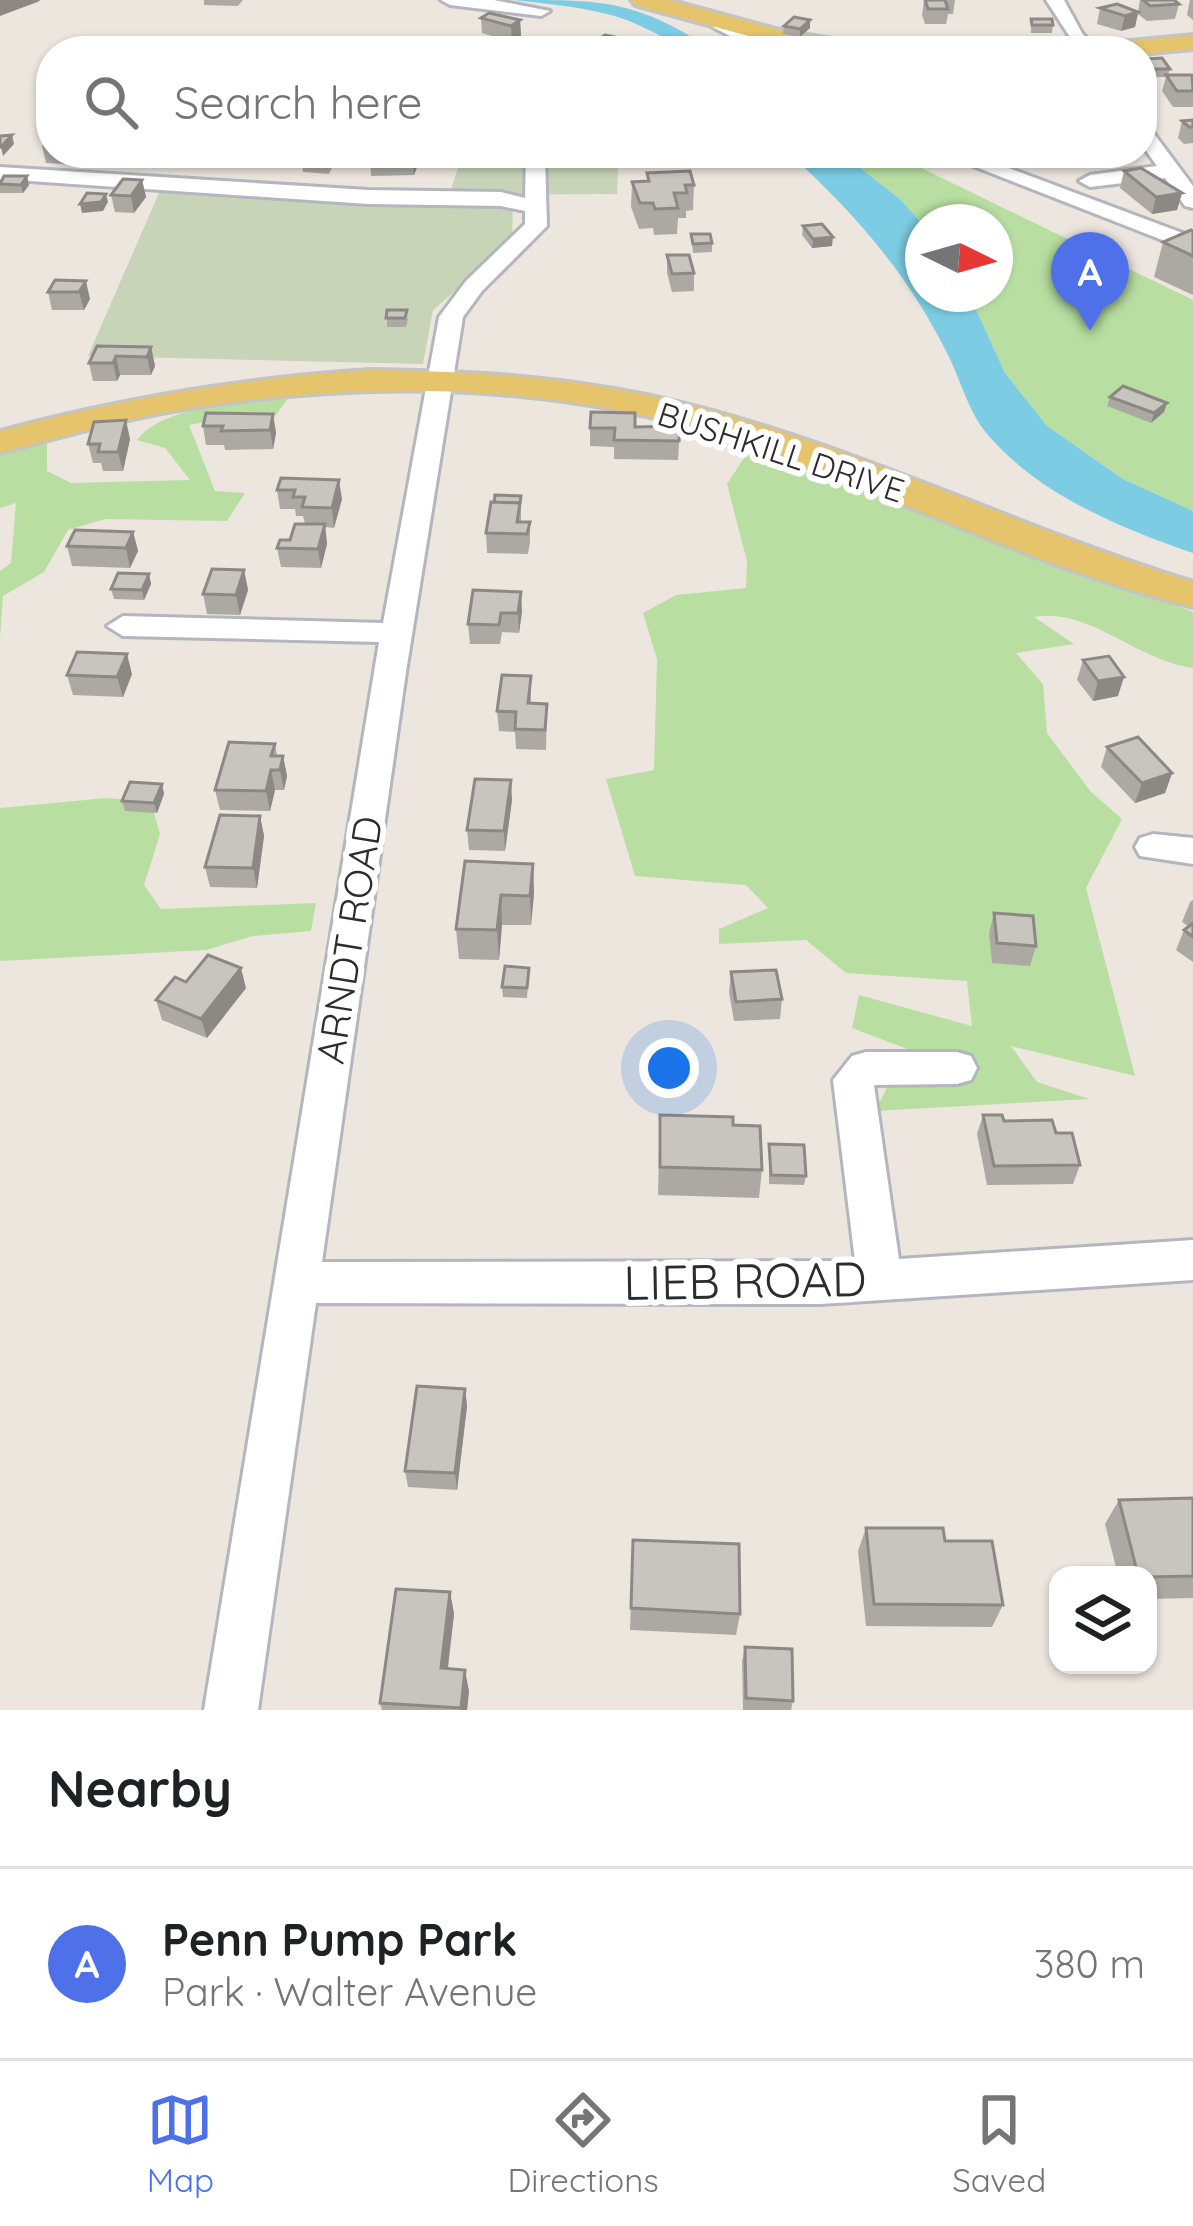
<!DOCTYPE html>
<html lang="en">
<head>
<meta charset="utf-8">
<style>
  :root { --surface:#fff; --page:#f2f2f2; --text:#202124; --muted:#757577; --line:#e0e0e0; --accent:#4e71ea }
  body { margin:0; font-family:Quicksand,sans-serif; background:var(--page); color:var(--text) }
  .controls { position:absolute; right:36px; bottom:36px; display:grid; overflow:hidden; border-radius:24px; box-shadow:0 3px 9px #0004 }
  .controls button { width:108px; height:108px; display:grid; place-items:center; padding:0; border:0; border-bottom:3px solid var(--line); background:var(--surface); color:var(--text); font:60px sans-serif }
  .compass { position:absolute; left:905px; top:204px; width:108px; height:108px; border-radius:50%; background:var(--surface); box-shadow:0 3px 9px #0004; rotate:95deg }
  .you { position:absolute; left:669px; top:1068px; width:42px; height:42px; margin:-30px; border:9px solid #fff; border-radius:50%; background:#1a73e8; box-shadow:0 0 0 18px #1a73e833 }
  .badge { display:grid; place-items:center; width:78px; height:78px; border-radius:50%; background:var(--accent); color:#fff; font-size:39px; font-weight:700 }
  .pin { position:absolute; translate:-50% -99px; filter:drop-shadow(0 3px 6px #0008) }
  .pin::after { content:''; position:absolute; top:63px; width:42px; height:36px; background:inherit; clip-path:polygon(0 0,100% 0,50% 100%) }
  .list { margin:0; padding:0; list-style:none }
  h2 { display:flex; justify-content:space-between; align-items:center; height:156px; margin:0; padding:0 48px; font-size:51px }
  h2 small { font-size:39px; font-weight:400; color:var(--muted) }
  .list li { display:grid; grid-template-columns:78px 1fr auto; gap:36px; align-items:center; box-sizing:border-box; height:192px; padding:0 48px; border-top:3px solid var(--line) }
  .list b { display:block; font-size:45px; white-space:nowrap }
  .list p { margin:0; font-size:39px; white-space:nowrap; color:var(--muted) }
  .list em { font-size:39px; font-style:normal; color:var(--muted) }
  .icon { flex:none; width:66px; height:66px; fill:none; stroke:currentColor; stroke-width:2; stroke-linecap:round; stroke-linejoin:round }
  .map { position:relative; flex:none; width:1193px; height:1710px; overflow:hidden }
  .search { position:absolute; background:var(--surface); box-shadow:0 3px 9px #0004; left:36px; right:36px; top:36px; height:132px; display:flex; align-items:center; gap:30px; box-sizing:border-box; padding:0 42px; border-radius:48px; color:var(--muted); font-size:45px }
  .sheet { height:348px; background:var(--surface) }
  nav { display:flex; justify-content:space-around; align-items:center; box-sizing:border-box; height:168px; border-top:3px solid var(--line); background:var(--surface); font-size:33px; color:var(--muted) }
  nav a { display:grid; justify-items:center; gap:6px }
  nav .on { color:var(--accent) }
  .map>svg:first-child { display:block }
  .green { fill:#b8dea1 }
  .cemetery { fill:#c7d4b8 }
  .water { fill:#7ccde4 }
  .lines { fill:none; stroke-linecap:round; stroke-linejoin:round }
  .minor-casing { stroke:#b3b6be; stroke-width:6 }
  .major-casing { stroke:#c4c4c4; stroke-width:6 }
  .minor { fill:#fff; fill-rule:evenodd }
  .major { fill:#e5c46c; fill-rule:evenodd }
  .wall { fill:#aca9a3 }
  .shaded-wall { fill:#8c8985 }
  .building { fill:#c8c4be; stroke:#8c8985; stroke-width:3 }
  .labels { text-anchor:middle; stroke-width:12; stroke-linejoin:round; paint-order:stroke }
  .far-street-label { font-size:33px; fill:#2c2c2c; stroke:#fff }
  .street-label { font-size:39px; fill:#2c2c2c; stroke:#fff }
  .near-street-label { font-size:48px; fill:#2c2c2c; stroke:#fff }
</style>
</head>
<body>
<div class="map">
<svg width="1193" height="1710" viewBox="0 0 1193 1710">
  <rect width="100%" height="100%" fill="#ece6df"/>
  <g class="green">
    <polygon points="841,153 882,153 913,164 1193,300 1193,511 1123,479 1047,426 1005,373 969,294 995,294 995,222 923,225 901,200"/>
    <path d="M290,396L269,424L235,416L189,425L215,491L245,493L227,521L105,519L68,530L44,572L3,596L0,638V571L11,563L16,503L0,508V453L47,441V471L71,483L190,480L165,448L137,440C162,405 249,401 290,396Z"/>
    <path d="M752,446L1193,612V668C1137,661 1089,607 1034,617L1074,644L1016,653L1043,684L1047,733L1091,792L1122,819L1086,888L1135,1076L1011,1046L1037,1082L1089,1099L875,1111L907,1049L852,1028L859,995L972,1026L967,981L846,973L806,940L719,944V929L768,908L746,885L635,876L606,779L654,770L657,659L643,613L676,595L746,588L747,561L727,484Z"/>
    <polygon points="107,798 151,802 160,834 144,885 161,909 316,903 311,931 253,936 206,950 0,961 0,808"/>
  </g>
  <g class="cemetery">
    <polygon points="463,153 619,153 617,194 449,195"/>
    <polygon points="162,186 513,204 512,242 433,310 423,364 88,356"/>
  </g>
  <g class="water">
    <path d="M514,0C606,0 635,0 715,51C679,51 652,28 618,17C584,7 549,4 514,0Z"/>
    <path d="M789,153H841L901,200L923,225V294H969L1005,373L1047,426L1123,479L1193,511V553C1122,529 1038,494 988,435C968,412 961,380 947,353C906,271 855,214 789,153Z"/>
  </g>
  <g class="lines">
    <g class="minor-casing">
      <g id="minor">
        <polygon points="441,0 494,0 550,11 541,16 450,5"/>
        <polygon points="1046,0 1064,0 1082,33 1098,51 1079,51"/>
        <polygon points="713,19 725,19 781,51 758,51 713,27"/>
        <polygon points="1142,125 1149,127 1193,186 1193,208 1185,206 1165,178 1090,187 1079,181 1090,175 1157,166 1142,145"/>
        <polygon points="526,153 545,155 547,226 482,291 463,317 406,672 322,1262 855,1261 833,1080 852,1056 866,1052 957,1052 971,1056 977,1068 971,1080 957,1084 874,1085 899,1259 1193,1240 1193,1280 820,1304 316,1303 258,1710 204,1710 379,642 123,636 107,626 123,616 383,623 439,317 466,281 525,224 525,211 501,206 368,204 0,179 0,167 368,190 501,192 525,198"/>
        <polygon points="940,153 969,153 1193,237 1193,252"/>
        <polygon points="1153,834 1193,838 1193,864 1140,856 1135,847 1140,838"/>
      </g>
    </g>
    <g class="major-casing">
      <g id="major">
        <polygon points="631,0 669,0 783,31 864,44 876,51 781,45 635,5"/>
        <polygon points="1193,35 1193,49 1142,54 1088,51 1100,44"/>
        <path d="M370,370C465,371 558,376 651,396C838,436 1011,526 1193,582V607C1035,568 887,491 733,440C557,382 367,380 185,409C122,419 62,437 0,453V431C123,398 243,378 370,370Z"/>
      </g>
    </g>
    <use href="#minor" class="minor"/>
    <use href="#major" class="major"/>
  </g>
  <g class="wall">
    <polygon points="204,0 243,0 238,6 204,5"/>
    <polygon points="924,0 955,0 953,14 948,14 946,24 925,24 922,15"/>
    <polygon points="1140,0 1174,0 1179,4 1175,19 1147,21 1138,14 1135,27 1121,31 1097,24 1100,8 1138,12"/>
    <polygon points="1190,0 1193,0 1193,20 1187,15"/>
    <polygon points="481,18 520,20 521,36 512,42 482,33"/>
    <polygon points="1031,19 1053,25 1052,33 1031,33"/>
    <polygon points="810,20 810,28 800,37 783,34 784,26"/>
    <polygon points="592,43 644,43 643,51 592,51"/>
    <polygon points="1145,59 1170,69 1168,75 1193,77 1193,107 1173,107 1162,91 1166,77 1150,77 1143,67"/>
    <polygon points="1193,120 1193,143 1184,144 1178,138 1182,121"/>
    <polygon points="51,136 51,153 74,153 65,164 46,163 42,146"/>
    <polygon points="197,153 221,153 218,156 197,155"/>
    <polygon points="373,153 416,153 417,167 414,175 371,176 370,159"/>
    <polygon points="332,158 333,166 329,174 303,172 302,164"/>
    <polygon points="1124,171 1182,193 1177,210 1152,214 1120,188"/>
    <polygon points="647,173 694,185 693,210 686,211 686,218 678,218 677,234 654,235 653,228 639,229 631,207 632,182 647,181"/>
    <polygon points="27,176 29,185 23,193 0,193 0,182"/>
    <polygon points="142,180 146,197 134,213 115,212 111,195"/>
    <polygon points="803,226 832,246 812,248 802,235"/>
    <polygon points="1193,231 1193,295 1154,277 1163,242"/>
    <polygon points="691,234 712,243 712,252 693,253"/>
    <polygon points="667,255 694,273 694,291 672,292 667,273"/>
    <polygon points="55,280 90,299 84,310 52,310 48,292"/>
    <polygon points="387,310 408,319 406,327 387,327"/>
    <polygon points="151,347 155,366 151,375 120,375 117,381 93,381 89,363"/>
    <polygon points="1110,397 1167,403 1164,412 1151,423 1107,406"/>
    <polygon points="273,414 276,433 273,449 225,450 224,445 206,445 203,426"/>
    <polygon points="680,426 678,460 614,459 614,447 590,446 590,428"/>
    <polygon points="130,439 123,471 103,471 101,463 93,463 88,444"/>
    <polygon points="281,478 342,499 334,528 325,527 327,544 321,568 281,567 277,548 290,540 305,524 303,516 296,516 295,509 280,509 277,490"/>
    <polygon points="521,496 521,522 530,522 530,542 528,554 487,553 486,533"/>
    <polygon points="133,532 138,551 130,568 72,566 67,546"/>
    <polygon points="244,570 248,590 240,615 207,614 203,594"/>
    <polygon points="149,574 151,584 144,600 114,599 111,589"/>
    <polygon points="473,590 522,611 519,633 502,632 500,644 470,644 468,624"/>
    <polygon points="1083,660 1118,696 1093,701 1077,680"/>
    <polygon points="132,674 123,697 73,695 67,675"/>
    <polygon points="531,676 531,703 547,704 546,750 516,749 515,732 499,731 497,711"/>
    <polygon points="275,744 277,756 283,756 287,776 284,790 275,790 270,811 220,810 215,790"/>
    <polygon points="1107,747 1172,773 1165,793 1135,803 1101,767"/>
    <polygon points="162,784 164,794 157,813 125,811 122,801"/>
    <polygon points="512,800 505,851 469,850 467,830"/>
    <polygon points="260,816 264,836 257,888 210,887 205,867"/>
    <polygon points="533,864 534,893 531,925 502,925 499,960 459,959 456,929"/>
    <polygon points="1193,900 1193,962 1176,950 1184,930 1188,926 1182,922 1190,902"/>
    <polygon points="994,913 1036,946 1030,966 992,963 989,933"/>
    <polygon points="529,968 527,998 503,997 502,987"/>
    <polygon points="731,972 782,999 780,1019 734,1021 729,992"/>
    <polygon points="186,982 246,988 207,1038 162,1020 156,1000"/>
    <polygon points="660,1115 733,1125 762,1170 759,1198 658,1195"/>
    <polygon points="983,1115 1056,1133 1080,1165 1073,1184 987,1185 977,1134"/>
    <polygon points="769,1144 806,1176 804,1185 769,1184"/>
    <polygon points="465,1389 467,1406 457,1490 408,1487 405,1471"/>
    <polygon points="1193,1498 1193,1598 1148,1599 1148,1575 1118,1575 1105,1524 1119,1500"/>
    <polygon points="866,1528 945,1541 1003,1605 992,1627 866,1626 858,1551"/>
    <polygon points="633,1540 740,1614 736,1635 630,1630"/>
    <polygon points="450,1592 454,1614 448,1669 469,1691 467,1710 382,1710 380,1703"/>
    <polygon points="745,1647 793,1701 791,1710 743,1710 742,1661"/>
  </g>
  <g class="shaded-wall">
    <polygon points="0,0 39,0 40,1 0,16"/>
    <polygon points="1138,12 1135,27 1121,31 1125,16"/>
    <polygon points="520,20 521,36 512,42 511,26"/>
    <polygon points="810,20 810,28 800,37 800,29"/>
    <polygon points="12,135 14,144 3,156 1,147"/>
    <polygon points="62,153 74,153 65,164"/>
    <polygon points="415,153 416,153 417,167 414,175 412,158"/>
    <polygon points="27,176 29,185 23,193 21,185"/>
    <polygon points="142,180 146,197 134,213 131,196"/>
    <polygon points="1182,193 1177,210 1152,214 1156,197"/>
    <polygon points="106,194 108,202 103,211 82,213 80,204"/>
    <polygon points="833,237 832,246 812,248 813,239"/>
    <polygon points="86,281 90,299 84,310 79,292"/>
    <polygon points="151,347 155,366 151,375 147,357"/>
    <polygon points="116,356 120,375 117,381 113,363"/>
    <polygon points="1167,403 1164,412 1151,423 1154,413"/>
    <polygon points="273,414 276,433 273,449 270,430"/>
    <polygon points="126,420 130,439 123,471 118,452"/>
    <polygon points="339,480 342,499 334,528 332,508"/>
    <polygon points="325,524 327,544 321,568 318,549"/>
    <polygon points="133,532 138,551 130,568 126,548"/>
    <polygon points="244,570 248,590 240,615 236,595"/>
    <polygon points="149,574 151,584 144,600 142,590"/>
    <polygon points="521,592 522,611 519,633 518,613"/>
    <polygon points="127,654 132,674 123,697 117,677"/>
    <polygon points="1124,677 1118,696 1093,701 1098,681"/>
    <polygon points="283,756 287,776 284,790 280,770"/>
    <polygon points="271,770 275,790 270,811 266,791"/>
    <polygon points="1172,773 1165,793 1135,803 1142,783"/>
    <polygon points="511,780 512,800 505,851 504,831"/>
    <polygon points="162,784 164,794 157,813 154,803"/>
    <polygon points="260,816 264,836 257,888 253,868"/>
    <polygon points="533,864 534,893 531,925 530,896"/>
    <polygon points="501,895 502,925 499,960 497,930"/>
    <polygon points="241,968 246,988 207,1038 201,1019"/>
    <polygon points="465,1389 467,1406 457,1490 455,1473"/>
    <polygon points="450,1592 454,1614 445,1689 441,1668"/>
    <polygon points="465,1670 469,1691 467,1710 461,1710"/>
  </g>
  <g class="building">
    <polygon points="925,0 945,0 948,9 928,9"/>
    <polygon points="1143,0 1174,0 1179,4 1150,6"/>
    <polygon points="1117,4 1138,12 1125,16 1100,8"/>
    <polygon points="489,13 520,20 511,26 481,18"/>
    <polygon points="794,17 810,20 800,29 784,26"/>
    <polygon points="1031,19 1052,19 1053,25 1032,25"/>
    <polygon points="605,35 644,43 632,51 592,43"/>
    <polygon points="861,39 885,43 876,51 856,50 860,46 854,45"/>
    <polygon points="307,45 338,46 335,51 304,51"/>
    <polygon points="1162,58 1170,69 1152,69 1145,59"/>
    <polygon points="1166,75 1192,75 1193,91 1177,91"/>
    <polygon points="1193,120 1193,127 1189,127 1182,121"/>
    <polygon points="12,135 1,147 0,147 0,136"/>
    <polygon points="373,153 415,153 412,158 370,159"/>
    <polygon points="307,156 332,158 328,165 302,164"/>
    <polygon points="1141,168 1182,193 1156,197 1124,171"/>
    <polygon points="690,171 694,185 685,185 687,193 674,193 678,208 655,209 653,203 640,203 632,182 649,181 647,173"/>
    <polygon points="4,176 27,176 21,185 0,184"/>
    <polygon points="123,179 142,180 131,196 111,195"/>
    <polygon points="87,193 106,194 101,202 80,204"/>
    <polygon points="822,224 833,237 813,239 803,226"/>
    <polygon points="1191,230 1193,231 1193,256 1163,242"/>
    <polygon points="691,234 710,234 712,243 693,244"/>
    <polygon points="667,255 689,255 694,273 672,274"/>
    <polygon points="55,280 86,281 79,292 48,292"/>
    <polygon points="387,310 407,310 405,318 386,318"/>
    <polygon points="97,346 151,347 147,357 116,356 113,363 89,363"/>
    <polygon points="1123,386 1167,403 1154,413 1110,397"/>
    <polygon points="591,412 635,413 635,427 680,426 679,441 614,440 615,428 590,428"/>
    <polygon points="206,413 273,414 270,430 221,431 223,426 203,426"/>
    <polygon points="126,420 118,452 98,452 100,444 88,444 94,422"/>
    <polygon points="281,478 339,480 332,508 302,507 305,497 293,497 295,490 277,490"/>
    <polygon points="495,495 521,496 520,503 494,503"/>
    <polygon points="491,502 520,503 517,522 530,522 527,534 486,533"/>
    <polygon points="295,524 325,524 318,549 277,548 280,540 290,540"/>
    <polygon points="75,530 133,532 126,548 67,546"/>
    <polygon points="212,569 244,570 236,595 203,594"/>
    <polygon points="118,573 149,574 142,590 111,589"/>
    <polygon points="473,590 521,592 518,613 501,613 499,625 468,624"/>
    <polygon points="77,652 127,654 117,677 67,675"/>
    <polygon points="1109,656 1124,677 1098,681 1083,660"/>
    <polygon points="502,675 531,676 528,703 547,704 545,730 515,729 516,712 497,711"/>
    <polygon points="1138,737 1172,773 1142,783 1107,747"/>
    <polygon points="229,742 275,744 271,756 283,756 280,770 271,770 266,791 215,790"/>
    <polygon points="475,779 511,780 504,831 467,830"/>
    <polygon points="130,782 162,784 154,803 122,801"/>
    <polygon points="220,815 260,816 253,868 205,867"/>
    <polygon points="465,861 533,864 530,896 501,895 497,930 456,929"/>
    <polygon points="994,913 1033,916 1036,946 997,943"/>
    <polygon points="1193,923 1193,937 1184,930"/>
    <polygon points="208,955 241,968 201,1019 156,1000 175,977 186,982"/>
    <polygon points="505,966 529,968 527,988 502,987"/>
    <polygon points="776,970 782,999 736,1002 731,972"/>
    <polygon points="660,1115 733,1117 733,1125 760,1126 762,1170 660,1167"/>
    <polygon points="983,1115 1002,1115 1004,1121 1052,1120 1056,1133 1072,1133 1080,1165 994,1166"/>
    <polygon points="769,1144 804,1145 806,1176 771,1175"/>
    <polygon points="417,1386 465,1389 455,1473 405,1471"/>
    <polygon points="1193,1498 1193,1576 1148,1577 1148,1575 1138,1575 1119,1500"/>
    <polygon points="866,1528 943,1528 945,1541 992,1541 1003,1605 874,1604"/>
    <polygon points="633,1540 739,1544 740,1614 631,1608"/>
    <polygon points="396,1589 450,1592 441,1668 465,1670 461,1708 380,1703"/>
    <polygon points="745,1647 792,1649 793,1701 746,1698"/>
  </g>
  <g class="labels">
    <g class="far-street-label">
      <text transform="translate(781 452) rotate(18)" y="12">BUSHKILL DRIVE</text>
    </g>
    <g class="street-label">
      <text transform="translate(349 940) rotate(-81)" y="14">ARNDT ROAD</text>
    </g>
    <g class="near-street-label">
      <text transform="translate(745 1281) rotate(-1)" y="17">LIEB ROAD</text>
    </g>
  </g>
</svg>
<div class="controls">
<button><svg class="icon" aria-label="layers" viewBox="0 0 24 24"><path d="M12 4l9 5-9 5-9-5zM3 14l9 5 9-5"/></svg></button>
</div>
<svg class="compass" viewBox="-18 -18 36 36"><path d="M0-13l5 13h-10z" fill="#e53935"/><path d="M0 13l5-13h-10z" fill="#757577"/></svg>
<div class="you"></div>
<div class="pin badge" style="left:1090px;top:331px">A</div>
<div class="search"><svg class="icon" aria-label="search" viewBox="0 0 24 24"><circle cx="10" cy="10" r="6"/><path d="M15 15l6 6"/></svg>Search here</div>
</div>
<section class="sheet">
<h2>Nearby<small></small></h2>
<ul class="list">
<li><span class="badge">A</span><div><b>Penn Pump Park</b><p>Park · Walter Avenue</p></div><em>380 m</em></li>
</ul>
</section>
<nav>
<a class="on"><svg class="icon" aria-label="map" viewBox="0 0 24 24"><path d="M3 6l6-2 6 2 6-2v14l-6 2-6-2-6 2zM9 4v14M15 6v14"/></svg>Map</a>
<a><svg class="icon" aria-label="directions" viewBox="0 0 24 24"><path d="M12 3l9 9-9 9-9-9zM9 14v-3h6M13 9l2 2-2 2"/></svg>Directions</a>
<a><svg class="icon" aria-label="saved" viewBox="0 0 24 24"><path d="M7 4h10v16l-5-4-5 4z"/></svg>Saved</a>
</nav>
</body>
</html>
